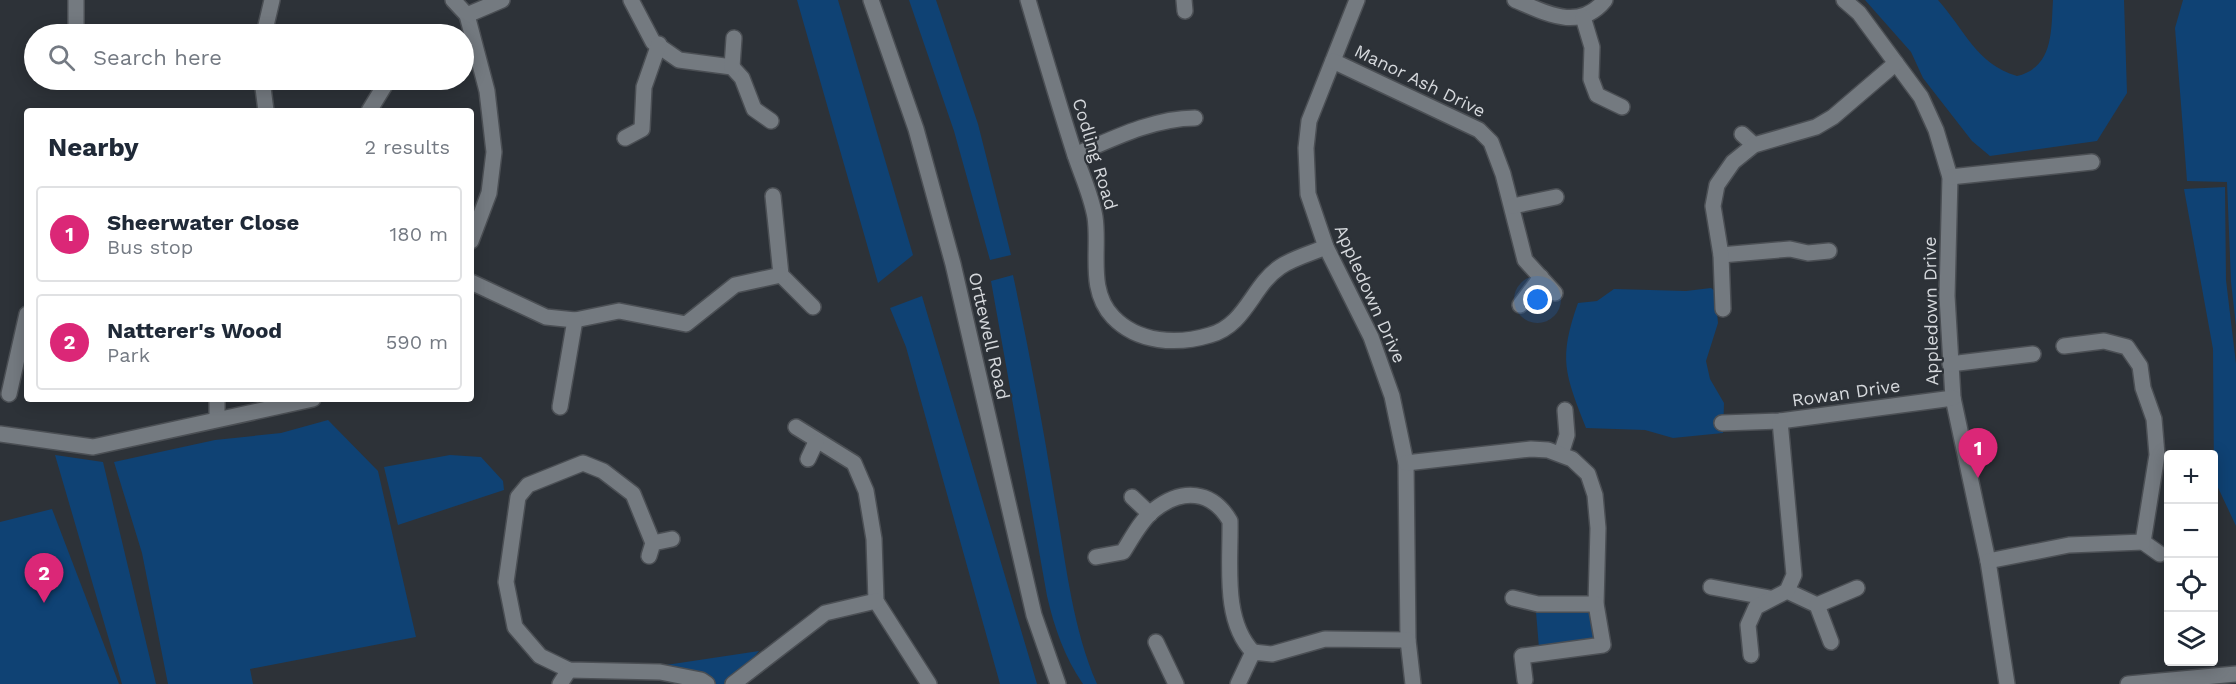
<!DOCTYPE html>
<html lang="en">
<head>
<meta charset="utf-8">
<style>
  :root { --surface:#fff; --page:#f6f6f7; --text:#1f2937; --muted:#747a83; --line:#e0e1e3; --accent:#db2777 }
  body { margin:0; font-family:"Work Sans",sans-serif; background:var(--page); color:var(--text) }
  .controls { position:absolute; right:18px; bottom:18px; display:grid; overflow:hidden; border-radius:6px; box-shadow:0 3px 15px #0003 }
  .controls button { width:54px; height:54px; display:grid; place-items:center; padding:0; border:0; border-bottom:2px solid var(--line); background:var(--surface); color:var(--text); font:30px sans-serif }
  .you { position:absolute; left:1538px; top:300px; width:21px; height:21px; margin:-15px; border:4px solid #fff; border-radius:50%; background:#1a73e8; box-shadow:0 0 0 9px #1a73e833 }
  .badge { display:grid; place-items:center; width:39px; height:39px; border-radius:50%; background:var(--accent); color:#fff; font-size:20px; font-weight:700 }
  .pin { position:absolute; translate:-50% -50px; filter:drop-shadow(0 2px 3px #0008) }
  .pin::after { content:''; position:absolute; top:32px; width:21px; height:18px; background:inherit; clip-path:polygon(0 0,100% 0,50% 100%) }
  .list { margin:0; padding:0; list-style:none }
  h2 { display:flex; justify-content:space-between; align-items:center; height:78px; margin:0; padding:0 24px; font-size:26px }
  h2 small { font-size:20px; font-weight:400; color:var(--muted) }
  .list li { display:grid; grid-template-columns:39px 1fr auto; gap:18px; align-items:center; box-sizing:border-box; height:96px; margin:0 12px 12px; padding:0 12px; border:2px solid var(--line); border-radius:6px }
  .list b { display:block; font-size:22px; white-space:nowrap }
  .list p { margin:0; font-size:20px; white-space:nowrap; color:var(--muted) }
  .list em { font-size:20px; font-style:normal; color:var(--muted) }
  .icon { flex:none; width:33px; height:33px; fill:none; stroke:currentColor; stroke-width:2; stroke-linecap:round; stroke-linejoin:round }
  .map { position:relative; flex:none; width:2236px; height:684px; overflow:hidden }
  .search { position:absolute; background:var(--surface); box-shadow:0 3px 15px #0003; left:24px; top:24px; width:450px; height:66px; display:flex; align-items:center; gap:15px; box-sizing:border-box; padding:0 21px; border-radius:33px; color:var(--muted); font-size:22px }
  .panel { position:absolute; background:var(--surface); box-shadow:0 3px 15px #0003; left:24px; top:108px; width:450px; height:294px; border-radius:6px }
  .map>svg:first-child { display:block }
  .green { fill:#0f4274 }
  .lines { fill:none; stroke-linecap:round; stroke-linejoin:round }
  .street-casing { stroke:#4b4f54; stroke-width:18 }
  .secondary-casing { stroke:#4b4f54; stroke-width:18 }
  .street { stroke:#747a80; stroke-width:15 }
  .secondary { stroke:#747a80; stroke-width:15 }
  .labels { text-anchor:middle; stroke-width:4.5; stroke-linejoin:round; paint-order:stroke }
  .street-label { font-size:18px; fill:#d5d8dc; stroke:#2d3238 }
</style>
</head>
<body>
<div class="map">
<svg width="2236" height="684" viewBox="0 0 2236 684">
  <rect width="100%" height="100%" fill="#2d3238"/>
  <g class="green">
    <polygon points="797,0 838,0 913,255 878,283"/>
    <polygon points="909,0 936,0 978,124 1011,255 990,260 954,131"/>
    <path d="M1865,0H1938C1965,30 1976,64 2017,76C2054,67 2051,30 2053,0H2124L2127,93L2097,141L1990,156L1972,141L1923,78L1911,52Z"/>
    <polygon points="2183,0 2236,0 2236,326 2231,282 2227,182 2187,181 2175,28"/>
    <polygon points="2225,187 2226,280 2236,364 2236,526 2214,479 2213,349 2184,189"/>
    <path d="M1013,275C1029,350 1043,425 1055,501C1066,562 1072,627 1097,684H1083C1065,658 1054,627 1047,596L991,281Z"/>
    <path d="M1711,288L1715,291L1718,323L1706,361L1710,379L1724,403L1723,433L1673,438L1645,430L1586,428C1565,374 1558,359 1578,303L1597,301L1614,289L1686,291Z"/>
    <polygon points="922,296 1037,684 1000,684 906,347 890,308"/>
    <polygon points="328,420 378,471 416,637 250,669 253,684 168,684 142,553 114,462 215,440 281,433"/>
    <polygon points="55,455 103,462 156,684 122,684"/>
    <polygon points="450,455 481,457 503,481 504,490 398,525 384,467"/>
    <polygon points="52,509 119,684 0,684 0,522"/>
    <polygon points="1593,607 1596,645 1539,648 1536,612"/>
    <polygon points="759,651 730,684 707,684 646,668"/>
  </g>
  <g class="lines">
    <g class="street-casing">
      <g id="street">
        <polyline points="76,0 76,34"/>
        <polyline points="453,0 467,15 487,91 494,152 489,193 471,241"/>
        <polyline points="631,0 653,42 679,60 732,67 742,78 754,109 771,121"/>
        <path d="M1028,0C1043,51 1058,102 1074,152C1081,174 1091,194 1095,217C1100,250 1087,290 1113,317C1138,343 1177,345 1210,335C1246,325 1252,286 1280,267C1293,258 1312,253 1326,247"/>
        <polyline points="1184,0 1185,11"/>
        <polyline points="1357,0 1309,121 1306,148 1308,194 1326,247 1371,337 1392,396 1406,463 1408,640 1413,684"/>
        <path d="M1515,0C1546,13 1579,32 1605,0"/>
        <polyline points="1844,0 1859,13 1921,97 1936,130 1950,177 1947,296 1953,398 1988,561 2007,684"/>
        <polyline points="467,15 502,0"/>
        <polyline points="1583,17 1592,47 1591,79 1597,95 1622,107"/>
        <polyline points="264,34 272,0"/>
        <polyline points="1333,61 1479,130 1491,142 1503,174 1525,260 1555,293"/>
        <polyline points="732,67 734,38"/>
        <polyline points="262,80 266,111"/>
        <polyline points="369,111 388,80"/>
        <polyline points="1742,134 1754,145"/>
        <polyline points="625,138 642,129 644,87 659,44"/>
        <path d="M1075,155C1112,139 1154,118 1195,118"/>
        <polyline points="1950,177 2092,162"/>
        <polyline points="773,196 781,275 813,307"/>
        <polyline points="1513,206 1556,197"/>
        <polyline points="1721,255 1790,249 1808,253 1829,251"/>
        <polyline points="471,282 546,317 575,320 619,311 686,324 735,285 781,275"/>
        <polyline points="1520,305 1541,277"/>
        <polyline points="1723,309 1721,255 1713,206 1717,185 1733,162 1754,145 1816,127 1833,117 1896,63"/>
        <polyline points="1950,364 2033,354"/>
        <polyline points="9,394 27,314"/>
        <polyline points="560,407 575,320"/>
        <polyline points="217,419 217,399"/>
        <polyline points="1722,423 1780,421 1953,398"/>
        <polyline points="796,427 854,463 866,491 874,539 876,601 929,684"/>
        <polyline points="0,434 93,447 313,399"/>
        <polyline points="1561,454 1567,435 1565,410"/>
        <polyline points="808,459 816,442"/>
        <polyline points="1406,463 1531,449 1548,450 1572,459 1588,474 1595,495 1598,528 1596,604 1603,645 1522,656 1525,680"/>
        <polyline points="1132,497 1150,514"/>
        <polyline points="2143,542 2160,554"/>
        <polyline points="653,543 633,494 603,471 583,463 528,485 518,497 506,582 515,627 540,656 569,670 660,672 701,680 707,684"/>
        <polyline points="649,556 653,543 672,539"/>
        <path d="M1096,557L1123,552C1132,538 1141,520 1154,510C1182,488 1212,490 1230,521C1231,562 1222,620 1253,652"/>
        <polyline points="1988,561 2069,545 2143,542 2157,455 2154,419 2143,388 2140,366 2127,347 2104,341 2064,346"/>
        <polyline points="1711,587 1770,598"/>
        <polyline points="1787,591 1817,605 1831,642"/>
        <polyline points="1513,598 1538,604 1596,604"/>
        <polyline points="1817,605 1857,588"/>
        <polyline points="1156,642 1176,684"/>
        <polyline points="1751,655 1748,625 1756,607 1787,591 1794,575 1780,421"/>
        <polyline points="560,684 569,670"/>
        <polyline points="733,684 825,613 876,601"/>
        <polyline points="1238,684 1253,652 1272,654 1325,639 1408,640"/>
      </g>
    </g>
    <g class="secondary-casing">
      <g id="secondary">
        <polyline points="871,0 916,129 953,264 1034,615 1058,684"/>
        <polyline points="2128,684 2236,674"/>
      </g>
    </g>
    <use href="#street" class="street"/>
    <use href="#secondary" class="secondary"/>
  </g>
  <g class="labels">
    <g class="street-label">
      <text transform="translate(1420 81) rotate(26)" y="6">Manor Ash Drive</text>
      <text transform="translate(1095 154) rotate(73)" y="6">Codling Road</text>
      <text transform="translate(1370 294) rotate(66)" y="6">Appledown Drive</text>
      <text transform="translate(1931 311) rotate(-91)" y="6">Appledown Drive</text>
      <text transform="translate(989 336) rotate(77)" y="6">Orttewell Road</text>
      <text transform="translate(1846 393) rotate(-8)" y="6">Rowan Drive</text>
    </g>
  </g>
</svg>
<div class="controls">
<button>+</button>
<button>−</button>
<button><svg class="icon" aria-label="locate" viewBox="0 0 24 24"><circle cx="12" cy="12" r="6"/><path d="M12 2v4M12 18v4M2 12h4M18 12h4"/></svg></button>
<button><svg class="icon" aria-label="layers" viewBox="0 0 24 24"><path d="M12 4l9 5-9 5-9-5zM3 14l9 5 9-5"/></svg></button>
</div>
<div class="you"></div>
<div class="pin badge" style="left:1978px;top:478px">1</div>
<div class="pin badge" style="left:44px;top:603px">2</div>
<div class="search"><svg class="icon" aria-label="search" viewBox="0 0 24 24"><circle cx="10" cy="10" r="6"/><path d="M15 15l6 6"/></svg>Search here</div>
<section class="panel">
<h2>Nearby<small>2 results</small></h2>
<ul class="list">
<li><span class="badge">1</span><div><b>Sheerwater Close</b><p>Bus stop</p></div><em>180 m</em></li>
<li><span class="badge">2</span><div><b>Natterer's Wood</b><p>Park</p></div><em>590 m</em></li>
</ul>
</section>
</div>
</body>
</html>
